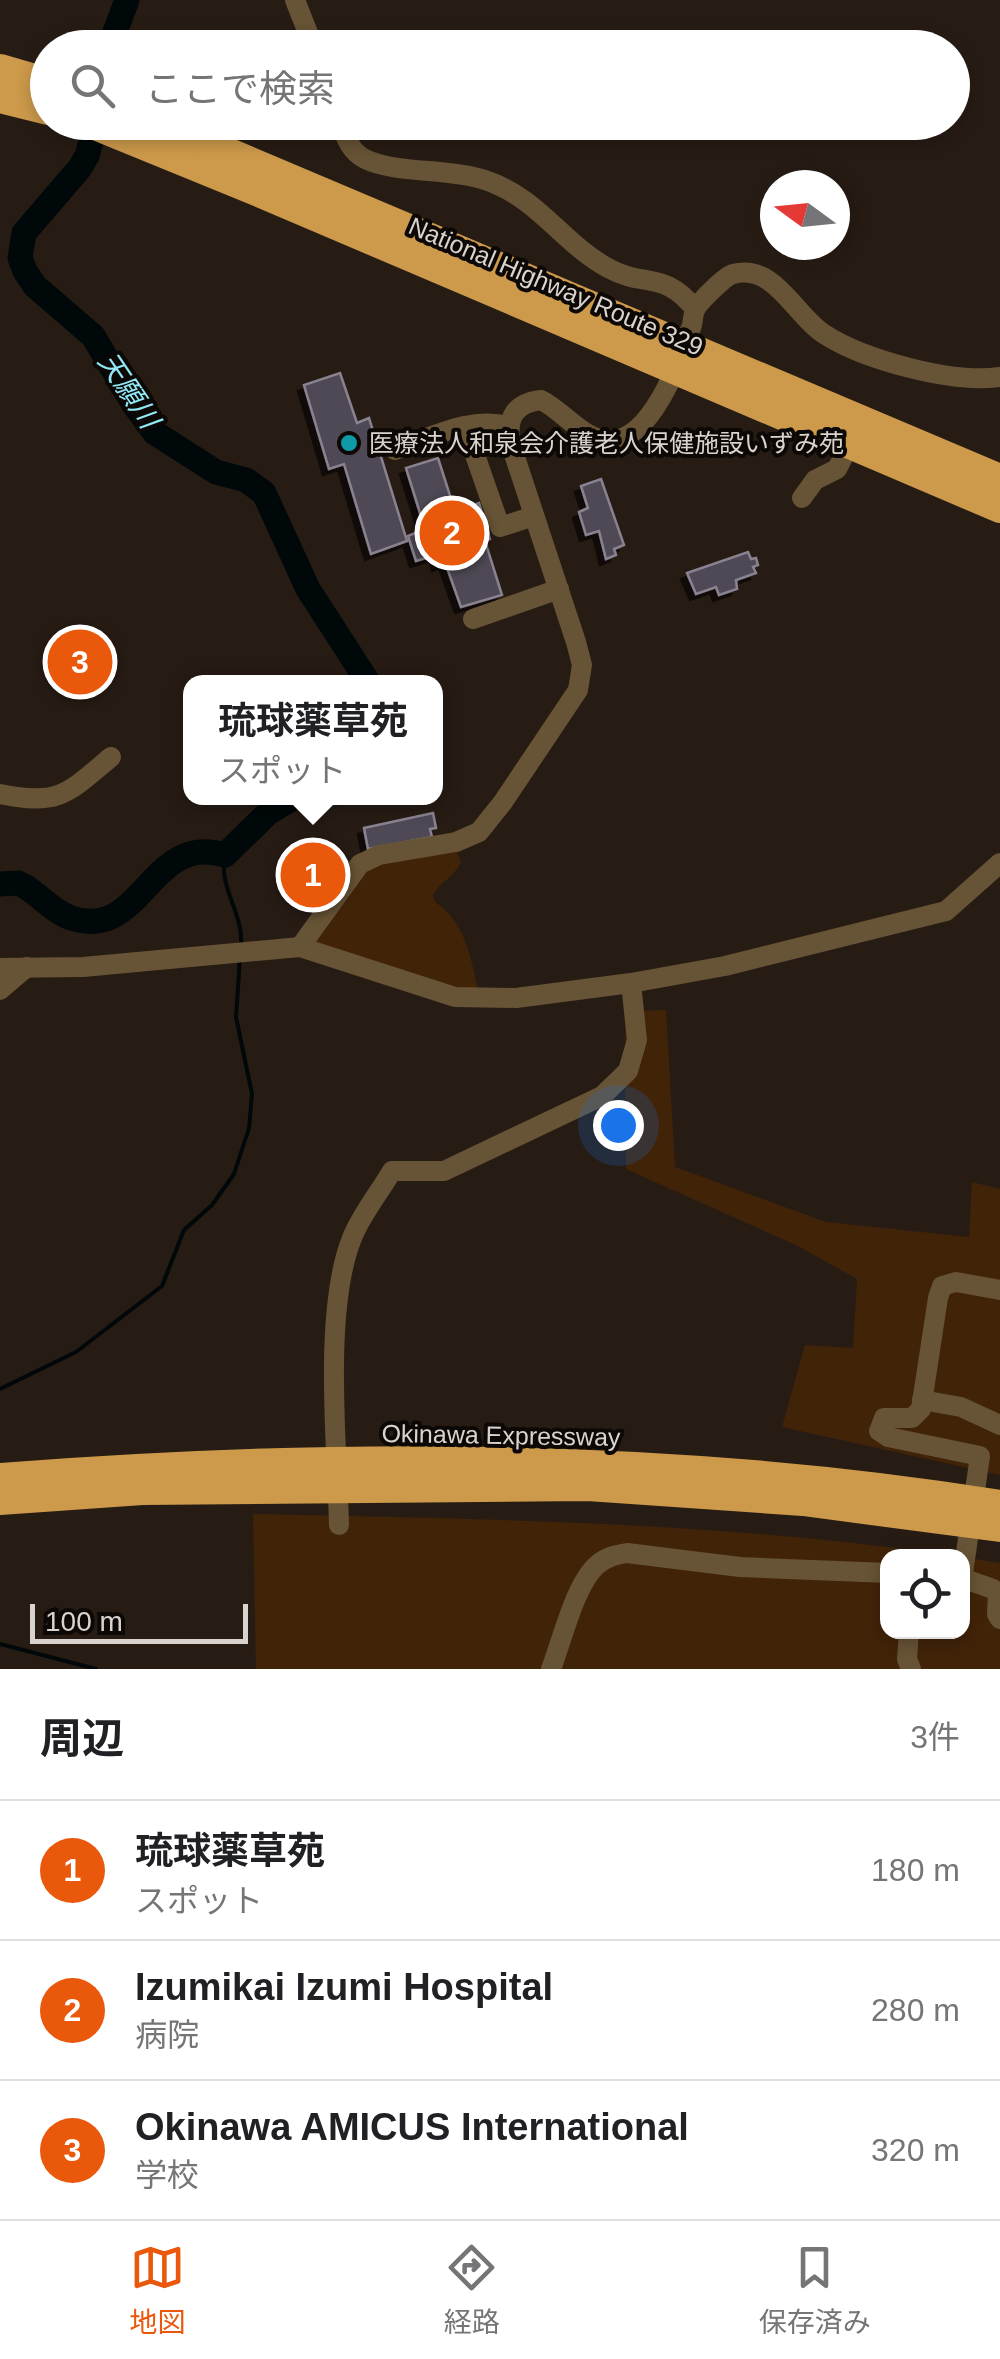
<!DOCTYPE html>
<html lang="ja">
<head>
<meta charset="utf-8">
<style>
  :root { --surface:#fff; --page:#f2f2f2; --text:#202124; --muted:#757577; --line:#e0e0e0; --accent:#ea580c }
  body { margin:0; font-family:Helvetica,"Noto Sans JP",sans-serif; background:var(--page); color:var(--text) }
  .controls { position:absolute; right:30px; bottom:30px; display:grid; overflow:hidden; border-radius:20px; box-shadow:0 5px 15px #0003 }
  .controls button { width:90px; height:90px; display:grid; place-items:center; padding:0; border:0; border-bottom:2px solid var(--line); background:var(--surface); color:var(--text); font:50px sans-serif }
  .compass { position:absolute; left:760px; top:170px; width:90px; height:90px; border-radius:50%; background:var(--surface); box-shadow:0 5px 15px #0003; rotate:285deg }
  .scale { position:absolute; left:30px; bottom:25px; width:218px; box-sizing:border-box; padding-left:10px; border:5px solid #dad2cd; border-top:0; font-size:28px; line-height:35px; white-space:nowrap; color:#dad2cd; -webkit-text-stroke:8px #0c0805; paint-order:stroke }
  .you { position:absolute; left:618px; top:1125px; width:35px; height:35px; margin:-25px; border:8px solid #fff; border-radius:50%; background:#1a73e8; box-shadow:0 0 0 15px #1a73e833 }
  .badge { display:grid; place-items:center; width:65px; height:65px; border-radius:50%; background:var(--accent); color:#fff; font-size:32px; font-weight:700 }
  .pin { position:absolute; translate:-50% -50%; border:5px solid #fff; box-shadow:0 2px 10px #0006 }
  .popup { position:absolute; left:183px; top:675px; width:260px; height:130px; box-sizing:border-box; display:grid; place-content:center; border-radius:20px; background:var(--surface); filter:drop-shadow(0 2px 8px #0005); font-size:32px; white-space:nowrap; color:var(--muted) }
  .popup b { font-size:38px; color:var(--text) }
  .popup::after { content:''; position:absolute; left:50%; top:100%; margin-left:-20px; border:20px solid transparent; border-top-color:var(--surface) }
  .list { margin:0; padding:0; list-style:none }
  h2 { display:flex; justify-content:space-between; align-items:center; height:130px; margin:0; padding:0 40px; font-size:42px }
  h2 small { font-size:32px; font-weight:400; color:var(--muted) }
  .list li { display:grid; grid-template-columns:65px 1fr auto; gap:30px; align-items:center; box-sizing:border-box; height:140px; padding:0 40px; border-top:2px solid var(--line) }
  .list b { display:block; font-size:38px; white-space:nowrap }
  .list p { margin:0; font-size:32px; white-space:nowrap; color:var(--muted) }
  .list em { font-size:32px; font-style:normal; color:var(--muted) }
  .icon { flex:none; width:55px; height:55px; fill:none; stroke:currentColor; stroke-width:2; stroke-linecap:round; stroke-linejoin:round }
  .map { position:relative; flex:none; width:1000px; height:1669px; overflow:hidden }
  .search { position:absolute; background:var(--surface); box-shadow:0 5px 15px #0003; left:30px; right:30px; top:30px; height:110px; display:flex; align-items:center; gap:25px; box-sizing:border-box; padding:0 35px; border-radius:55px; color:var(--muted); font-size:38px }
  .sheet { height:550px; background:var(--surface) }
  nav { display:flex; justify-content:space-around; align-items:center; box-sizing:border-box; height:140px; border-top:2px solid var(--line); background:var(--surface); font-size:28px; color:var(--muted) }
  nav a { display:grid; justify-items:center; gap:5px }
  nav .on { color:var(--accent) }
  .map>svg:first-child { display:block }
  .green { fill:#412308 }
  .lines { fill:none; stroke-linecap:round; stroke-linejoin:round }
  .stream { stroke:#00080a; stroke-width:4 }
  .river { stroke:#00080a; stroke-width:25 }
  .building { fill:#4f4855; stroke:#898290; stroke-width:2.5; filter:url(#shadow) }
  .minor { stroke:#675335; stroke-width:20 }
  .highway { stroke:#cd9a4b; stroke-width:30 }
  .culture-dot { fill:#0f9aa8; stroke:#0c0805; stroke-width:4 }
  .labels { text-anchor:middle; stroke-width:8; stroke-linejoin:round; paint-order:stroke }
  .street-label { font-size:25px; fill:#dad2cd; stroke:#0c0805 }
  .poi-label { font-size:25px; fill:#dad2cd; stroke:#0c0805; text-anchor:start }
  .water-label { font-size:28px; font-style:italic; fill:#91e8f7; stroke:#0c0805 }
</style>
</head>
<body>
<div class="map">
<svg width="1000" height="1669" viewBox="0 0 1000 1669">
  <defs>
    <filter id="shadow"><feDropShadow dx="-6" dy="6" stdDeviation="0" flood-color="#0009"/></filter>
  </defs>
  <rect width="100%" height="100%" fill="#271c14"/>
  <g class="green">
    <path d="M456,850L461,862C454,877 441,881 433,895L435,902C465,922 471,957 478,991H455L311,941L355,880L372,866Z"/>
    <polygon points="666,1010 675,1167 826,1222 969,1237 972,1182 1000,1189 1000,1475 782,1427 805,1345 853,1348 857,1279 798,1246 626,1169 625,1011"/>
    <path d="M253,1514C487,1519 724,1522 957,1556H888V1632H962L963,1557L1000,1563V1669H256Z"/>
  </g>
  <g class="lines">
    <g class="stream">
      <path d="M225,855C218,887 243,913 241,943"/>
      <polyline points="0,1389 76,1352 162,1286 184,1230 212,1205 234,1174 249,1128 252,1094 236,1017 240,958"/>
      <polyline points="0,1644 96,1669"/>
    </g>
    <g class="river">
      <polyline points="109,48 127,0"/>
      <polyline points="96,122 87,156 79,169 24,233 20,258 25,271 35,286 93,336 135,406 155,433 216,472 246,480 264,493 308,589 368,682"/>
      <path d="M0,884L18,883L26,887C40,896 54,912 71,918C143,942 149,832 225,855L268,813L293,798"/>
    </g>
  </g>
  <g class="building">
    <polygon points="340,373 357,423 369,418 407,541 371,554 344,464 329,469 304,385"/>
    <polygon points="438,458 452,502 461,499 466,508 479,503 490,539 485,541 502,595 461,607 445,562 438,565 436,555 416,561 408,536 425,529 406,468"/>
    <polygon points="601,479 624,545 614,549 616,555 606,559 599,531 586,535 579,512 588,508 581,486"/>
    <polygon points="748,552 751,559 756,558 758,565 753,567 756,573 736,580 737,589 719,595 716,587 696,594 687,573"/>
    <polygon points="433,813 436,828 430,829 432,837 368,849 364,828"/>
    <polygon points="307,847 333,867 330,872 339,878 326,898 322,896 318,901 310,895 313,890 287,872"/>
  </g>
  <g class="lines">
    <g class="minor">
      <polyline points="295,0 314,48"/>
      <path d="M340,122C346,138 350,151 365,159C396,174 449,168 485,180C539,198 562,243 608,268C644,288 664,270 695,309"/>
      <polyline points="465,426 500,527 534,516"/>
      <path d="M395,450C430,438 470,416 508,426"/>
      <polyline points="802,498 815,480 837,469 850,444"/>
      <polyline points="473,619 559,589"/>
      <path d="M0,794C59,806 67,794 111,757"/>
      <path d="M300,947L360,864L379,855L456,842L479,832L503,802L578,690L582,665L576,642L510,442C507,417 515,403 541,400C562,410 581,437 605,440C650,447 681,358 692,325C693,320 693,315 695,310C698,303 725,276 733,274C775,263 795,316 824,334C864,360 953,384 1000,377"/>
      <polyline points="0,968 83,967 300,947 455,997 516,998 631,983 725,966 946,911 1000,863"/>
      <polyline points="0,990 27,967"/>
      <polyline points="922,1400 961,1407 1000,1425"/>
      <path d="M339,1525C337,1446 323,1310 352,1238C361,1215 379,1193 392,1171H444L602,1096L628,1071L637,1040L631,983"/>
      <polyline points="962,1578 993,1589 998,1593 997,1614 1000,1619"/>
      <polyline points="962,1580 980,1456 888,1437 879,1431 884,1418 912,1418 921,1409 938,1298 942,1286 956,1282 1000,1290"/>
      <polyline points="909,1632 907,1659 911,1669"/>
      <path d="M551,1669C562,1641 575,1584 597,1565C606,1557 615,1555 627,1553L740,1567L888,1573"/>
    </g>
    <g class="highway">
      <polyline points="0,69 48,83"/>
      <polyline points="0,98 48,110"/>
      <polyline points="88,122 252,189 1000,508"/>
      <polyline points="156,122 1000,479"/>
      <path d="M0,1478C331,1452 672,1452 1000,1505"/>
      <polyline points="0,1500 142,1490 588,1486 803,1501 1000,1527"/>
    </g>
  </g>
  <circle class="culture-dot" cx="349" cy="443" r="10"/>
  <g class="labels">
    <g class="street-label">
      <text transform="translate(556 286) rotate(23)" y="9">National Highway Route 329</text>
      <text transform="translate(501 1435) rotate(1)" y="9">Okinawa Expressway</text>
    </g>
    <g class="poi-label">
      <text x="369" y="452">医療法人和泉会介護老人保健施設いずみ苑</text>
    </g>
    <g class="water-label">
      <text transform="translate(129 390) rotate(56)" y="10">天願川</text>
    </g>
  </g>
</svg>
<div class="controls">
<button><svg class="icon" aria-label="locate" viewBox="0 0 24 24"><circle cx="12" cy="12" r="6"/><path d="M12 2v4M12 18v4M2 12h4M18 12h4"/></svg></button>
</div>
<svg class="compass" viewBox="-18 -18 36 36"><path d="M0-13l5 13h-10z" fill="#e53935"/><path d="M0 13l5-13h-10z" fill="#757577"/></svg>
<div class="scale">100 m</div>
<div class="you"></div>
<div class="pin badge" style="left:313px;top:875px">1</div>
<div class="popup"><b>琉球薬草苑</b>スポット</div>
<div class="pin badge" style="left:452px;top:533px">2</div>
<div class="pin badge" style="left:80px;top:662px">3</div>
<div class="search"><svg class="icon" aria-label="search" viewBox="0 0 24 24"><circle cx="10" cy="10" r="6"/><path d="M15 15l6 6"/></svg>ここで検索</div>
</div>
<section class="sheet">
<h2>周辺<small>3件</small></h2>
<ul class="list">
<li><span class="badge">1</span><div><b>琉球薬草苑</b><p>スポット</p></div><em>180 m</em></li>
<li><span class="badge">2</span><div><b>Izumikai Izumi Hospital</b><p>病院</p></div><em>280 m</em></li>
<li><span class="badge">3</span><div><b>Okinawa AMICUS International</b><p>学校</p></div><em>320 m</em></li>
</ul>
</section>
<nav>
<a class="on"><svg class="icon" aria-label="map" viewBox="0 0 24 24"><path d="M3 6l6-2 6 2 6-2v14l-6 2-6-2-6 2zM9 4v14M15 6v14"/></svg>地図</a>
<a><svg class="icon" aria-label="directions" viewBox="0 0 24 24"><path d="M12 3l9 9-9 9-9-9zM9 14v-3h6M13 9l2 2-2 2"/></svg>経路</a>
<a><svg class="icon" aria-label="saved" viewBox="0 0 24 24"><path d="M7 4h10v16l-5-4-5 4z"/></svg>保存済み</a>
</nav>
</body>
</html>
